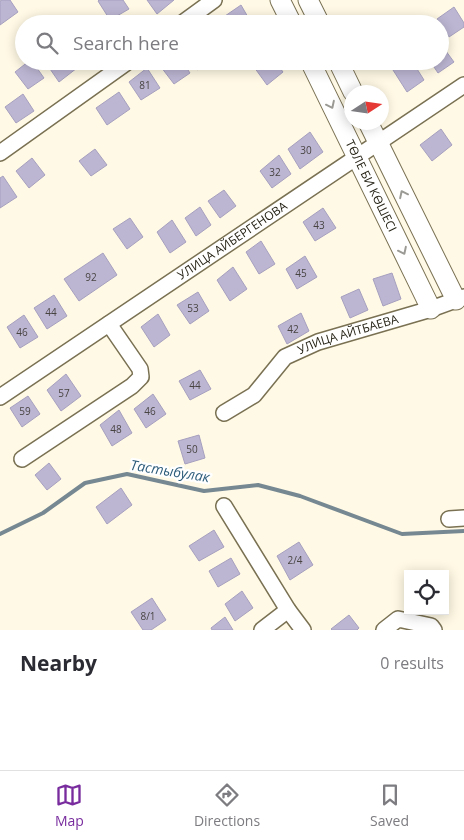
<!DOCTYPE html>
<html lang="en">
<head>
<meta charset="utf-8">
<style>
  :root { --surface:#fff; --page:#f2f2f3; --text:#2b2b33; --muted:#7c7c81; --line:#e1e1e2; --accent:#782c9e }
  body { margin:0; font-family:"Open Sans",sans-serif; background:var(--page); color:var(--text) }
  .controls { position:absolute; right:15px; bottom:15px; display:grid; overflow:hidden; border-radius:0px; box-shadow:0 2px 12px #0003 }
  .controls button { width:45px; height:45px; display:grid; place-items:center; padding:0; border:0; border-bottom:1px solid var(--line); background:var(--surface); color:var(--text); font:25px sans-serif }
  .compass { position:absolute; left:344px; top:85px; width:45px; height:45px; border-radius:50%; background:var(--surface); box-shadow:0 2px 12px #0003; rotate:78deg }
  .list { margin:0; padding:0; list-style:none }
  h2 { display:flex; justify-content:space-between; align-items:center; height:65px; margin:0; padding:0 20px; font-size:21px }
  h2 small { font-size:16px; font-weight:400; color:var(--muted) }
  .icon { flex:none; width:28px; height:28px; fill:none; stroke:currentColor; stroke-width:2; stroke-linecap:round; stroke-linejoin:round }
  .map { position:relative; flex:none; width:464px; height:630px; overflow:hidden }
  .search { position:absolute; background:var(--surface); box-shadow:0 2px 12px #0003; left:15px; right:15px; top:15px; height:55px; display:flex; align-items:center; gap:12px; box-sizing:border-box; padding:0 18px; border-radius:28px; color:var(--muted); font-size:19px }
  .sheet { height:140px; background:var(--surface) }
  nav { display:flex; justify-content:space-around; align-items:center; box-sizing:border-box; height:70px; border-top:1px solid var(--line); background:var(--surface); font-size:14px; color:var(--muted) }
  nav a { display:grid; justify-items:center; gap:2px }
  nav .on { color:var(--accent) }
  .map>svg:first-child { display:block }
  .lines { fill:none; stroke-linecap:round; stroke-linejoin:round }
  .stream { stroke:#768892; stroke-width:4 }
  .building { fill:#bdb6d3; stroke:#a6a0bf }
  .minor-casing { stroke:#7a7153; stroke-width:18 }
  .major-casing { stroke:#7a7153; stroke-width:21 }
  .minor { stroke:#fff; stroke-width:15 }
  .major { stroke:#fff; stroke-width:19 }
  .oneway { stroke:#9b9a94 }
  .labels { text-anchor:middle; stroke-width:4.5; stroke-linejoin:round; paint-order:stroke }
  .number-label { font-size:10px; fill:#484442 }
  .street-label { font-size:12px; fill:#211e11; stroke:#fff }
  .water-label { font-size:14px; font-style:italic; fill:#2e5d7b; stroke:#fff }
</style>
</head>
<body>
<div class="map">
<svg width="464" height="630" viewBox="0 0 464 630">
  <rect width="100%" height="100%" fill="#fff9e5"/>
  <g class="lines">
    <polyline class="stream" points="0,534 43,513 85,483 127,474 204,491 258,485 300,496 402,534 464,531"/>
  </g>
  <g class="building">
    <polygon points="2,0 10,0 18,12 0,25 0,1"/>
    <polygon points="99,0 123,0 129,9 110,20 98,1"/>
    <polygon points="147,0 174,0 157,14"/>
    <polygon points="241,5 252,24 230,24 225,16"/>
    <polygon points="454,7 464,23 464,27 449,37 437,19"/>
    <polygon points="440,43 454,62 438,73 430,61 440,61"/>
    <polygon points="29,61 32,61 44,78 28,89 15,72"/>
    <polygon points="54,61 72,61 77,68 59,82 48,66"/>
    <polygon points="169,61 182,61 190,73 174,84 161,67"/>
    <polygon points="191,61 209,61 197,70"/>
    <polygon points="261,61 275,61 283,72 267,85 254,67"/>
    <polygon points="405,61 412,61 424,80 407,92 393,70"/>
    <polygon points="147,68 160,88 141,100 129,82"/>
    <polygon points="119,92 130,109 107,125 96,108"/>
    <polygon points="23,94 34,111 16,123 5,107"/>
    <polygon points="441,129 452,145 432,161 420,145"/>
    <polygon points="310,132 323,152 300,169 288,149"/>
    <polygon points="95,149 107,165 91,176 79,161"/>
    <polygon points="279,155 291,174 272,188 260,171"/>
    <polygon points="32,158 45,175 29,188 16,171"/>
    <polygon points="3,176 17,197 0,208 0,178"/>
    <polygon points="224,190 236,206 220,218 208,201"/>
    <polygon points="200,207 211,225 196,236 185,218"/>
    <polygon points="323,208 336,228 315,241 303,222"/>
    <polygon points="130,218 143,237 127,249 113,229"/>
    <polygon points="172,220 186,242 170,253 157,232"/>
    <polygon points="261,241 275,264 259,274 246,252"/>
    <polygon points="103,253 117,275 79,301 64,279"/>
    <polygon points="305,256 317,277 297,289 286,269"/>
    <polygon points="233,267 247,289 230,301 217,280"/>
    <polygon points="392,273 401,299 383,306 373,279"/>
    <polygon points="359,289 368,310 350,318 341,297"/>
    <polygon points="198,292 209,311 190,324 177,305"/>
    <polygon points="54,295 67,316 47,329 34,308"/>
    <polygon points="301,313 309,331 287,344 278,326"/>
    <polygon points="158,314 170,335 154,347 141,327"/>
    <polygon points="24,315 38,337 20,348 7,327"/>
    <polygon points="200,370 211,389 190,400 179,381"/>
    <polygon points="66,374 81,396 61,411 47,390"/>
    <polygon points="153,394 166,414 146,428 134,409"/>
    <polygon points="28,396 40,414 22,427 10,408"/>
    <polygon points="119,410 132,433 112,446 100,425"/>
    <polygon points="199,435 205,458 185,464 178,441"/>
    <polygon points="49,463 61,479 47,490 35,475"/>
    <polygon points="121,488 132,505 107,524 96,507"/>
    <polygon points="214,530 224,547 199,561 189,546"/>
    <polygon points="299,542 313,565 290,580 277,556"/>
    <polygon points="231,558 240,574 218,587 209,571"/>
    <polygon points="242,591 253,608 235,621 225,604"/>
    <polygon points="152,598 166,620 151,630 143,630 131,612"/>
    <polygon points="349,615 359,628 357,630 332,630 331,629"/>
    <polygon points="225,617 233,630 212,630 211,628"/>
  </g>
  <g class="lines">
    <g class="minor-casing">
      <g id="minor">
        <polyline points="181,24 214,0"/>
        <polyline points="0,153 129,61"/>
        <path id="s1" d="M0,397L464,85"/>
        <path id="s2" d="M224,413L254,395L285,357L318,342L431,309L464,297"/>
        <polyline points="22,459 132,386 141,377 140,369 109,324"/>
        <polyline points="224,506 288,610 303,630"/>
        <polyline points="449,519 464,518"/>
        <polyline points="262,630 288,610"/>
        <polyline points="384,630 398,619 431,626 434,630"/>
      </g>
    </g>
    <g class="major-casing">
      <g id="major">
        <polyline points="280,0 292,24"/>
        <polyline points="308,0 320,24"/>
        <path id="s3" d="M310,61L431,309"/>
        <polyline points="338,61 353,92"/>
        <polyline points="368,122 456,300"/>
      </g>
    </g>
    <use href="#minor" class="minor"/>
    <use href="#major" class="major"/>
  </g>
  <defs><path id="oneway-chevron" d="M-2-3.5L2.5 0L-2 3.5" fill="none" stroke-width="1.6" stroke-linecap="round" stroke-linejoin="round" transform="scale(1.25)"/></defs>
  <g class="oneway">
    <use href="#oneway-chevron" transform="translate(331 105) rotate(64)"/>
    <use href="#oneway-chevron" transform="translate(403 194) rotate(-116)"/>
    <use href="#oneway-chevron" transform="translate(403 251) rotate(64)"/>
  </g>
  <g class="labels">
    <g class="number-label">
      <text x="145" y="89">81</text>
      <text x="306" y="154">30</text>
      <text x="275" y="176">32</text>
      <text x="319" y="229">43</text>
      <text x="301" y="277">45</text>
      <text x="91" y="281">92</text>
      <text x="193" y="312">53</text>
      <text x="51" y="316">44</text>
      <text x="293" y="333">42</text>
      <text x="22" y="336">46</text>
      <text x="195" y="389">44</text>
      <text x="64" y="397">57</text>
      <text x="25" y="415">59</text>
      <text x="150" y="415">46</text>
      <text x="116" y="433">48</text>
      <text x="192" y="453">50</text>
      <text x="295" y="564">2/4</text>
      <text x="148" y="620">8/1</text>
    </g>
    <g class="street-label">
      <text dy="4" stroke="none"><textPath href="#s3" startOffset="139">ТӨЛЕ БИ КӨШЕСІ</textPath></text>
      <text dy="4" stroke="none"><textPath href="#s1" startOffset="280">УЛИЦА АЙБЕРГЕНОВА</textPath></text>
      <text dy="4" stroke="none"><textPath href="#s2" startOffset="151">УЛИЦА АЙТБАЕВА</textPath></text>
    </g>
    <g class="water-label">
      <text transform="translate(170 471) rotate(9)" y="5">Тастыбулак</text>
    </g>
  </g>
</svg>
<div class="controls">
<button><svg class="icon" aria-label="locate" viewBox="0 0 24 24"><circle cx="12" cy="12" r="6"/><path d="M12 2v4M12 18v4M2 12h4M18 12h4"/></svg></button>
</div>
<svg class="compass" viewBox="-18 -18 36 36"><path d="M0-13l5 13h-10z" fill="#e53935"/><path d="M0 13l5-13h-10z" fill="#7c7c81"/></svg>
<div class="search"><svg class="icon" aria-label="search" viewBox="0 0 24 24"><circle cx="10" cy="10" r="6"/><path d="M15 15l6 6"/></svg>Search here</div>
</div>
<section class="sheet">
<h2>Nearby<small>0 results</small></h2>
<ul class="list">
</ul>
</section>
<nav>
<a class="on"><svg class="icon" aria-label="map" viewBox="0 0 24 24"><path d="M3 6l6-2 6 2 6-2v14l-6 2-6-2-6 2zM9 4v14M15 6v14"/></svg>Map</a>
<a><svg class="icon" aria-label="directions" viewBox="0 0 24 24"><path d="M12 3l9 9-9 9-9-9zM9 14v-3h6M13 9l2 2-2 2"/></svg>Directions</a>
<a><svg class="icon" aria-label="saved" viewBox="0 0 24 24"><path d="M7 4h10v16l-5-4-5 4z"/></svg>Saved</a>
</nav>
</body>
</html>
